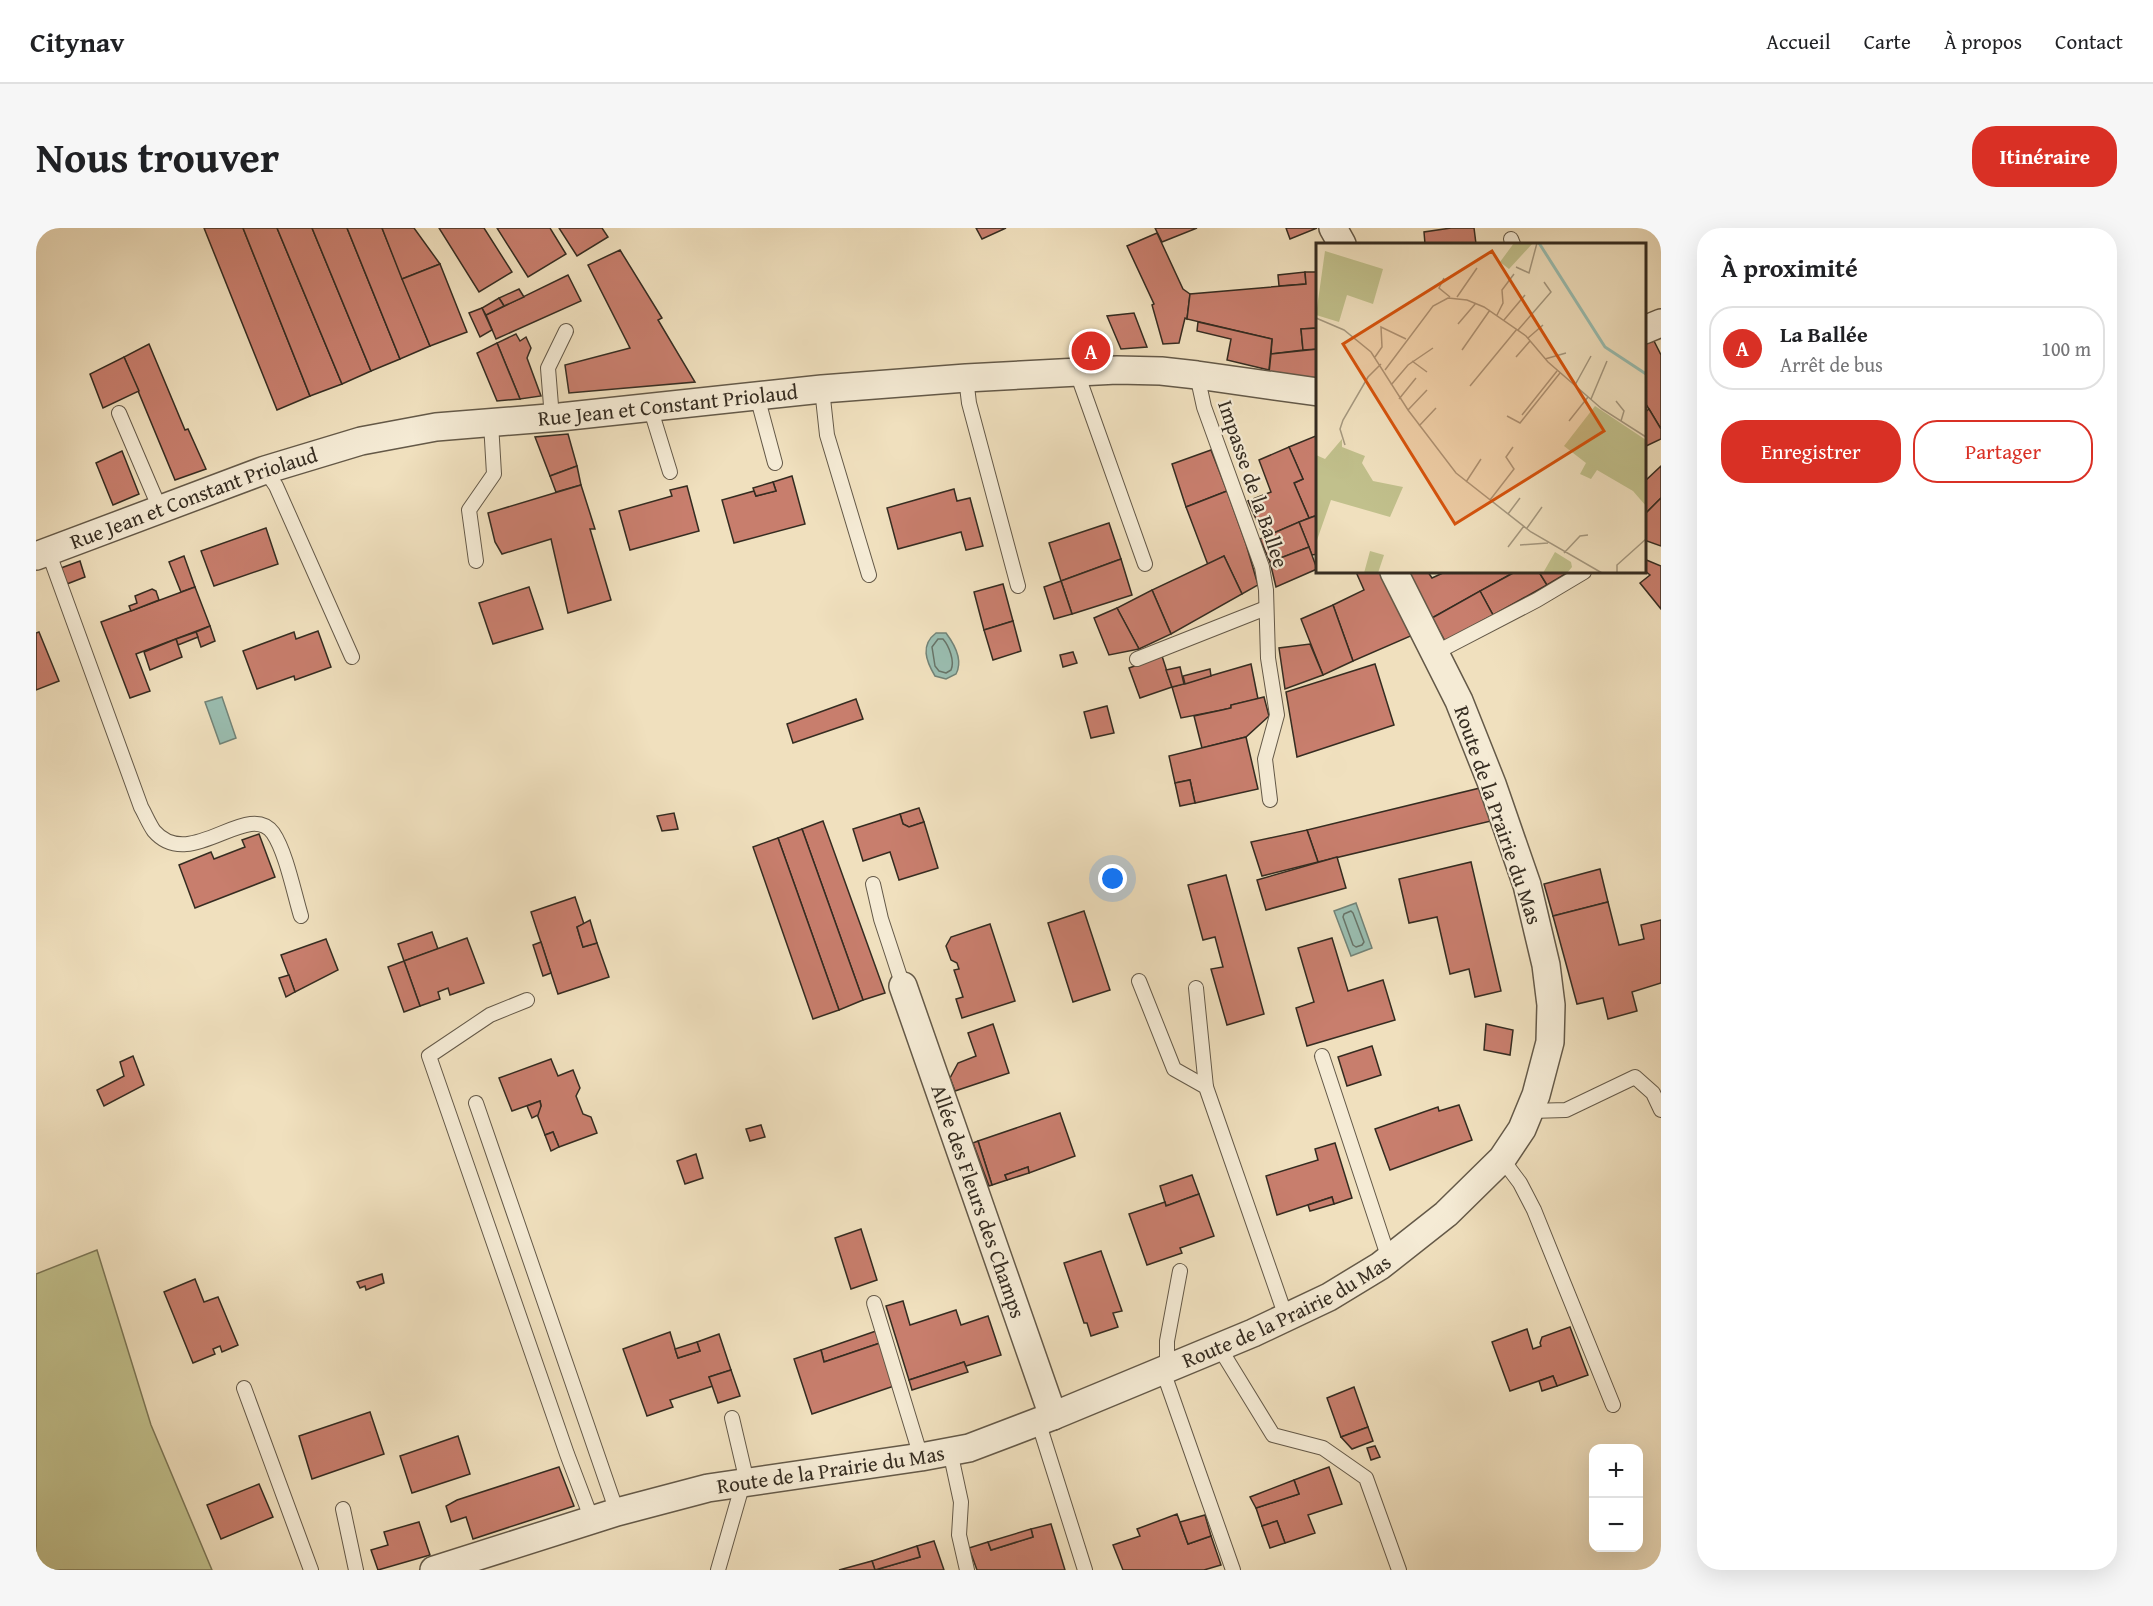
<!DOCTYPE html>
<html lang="fr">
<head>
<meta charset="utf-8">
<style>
  :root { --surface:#fff; --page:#f6f6f6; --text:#202124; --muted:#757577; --line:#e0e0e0; --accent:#d93025 }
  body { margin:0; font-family:"Gentium Book Plus",serif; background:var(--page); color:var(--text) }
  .controls { position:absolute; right:18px; bottom:18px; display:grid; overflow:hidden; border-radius:12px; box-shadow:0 6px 24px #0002 }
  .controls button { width:54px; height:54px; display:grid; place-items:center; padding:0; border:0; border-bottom:2px solid var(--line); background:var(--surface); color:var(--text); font:30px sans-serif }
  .you { position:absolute; left:1077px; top:651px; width:21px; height:21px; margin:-15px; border:4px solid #fff; border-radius:50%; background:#1a73e8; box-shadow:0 0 0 9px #1a73e833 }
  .badge { display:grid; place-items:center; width:39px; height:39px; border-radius:50%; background:var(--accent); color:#fff; font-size:20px; font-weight:700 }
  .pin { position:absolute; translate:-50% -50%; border:3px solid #fff; box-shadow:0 2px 6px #0006 }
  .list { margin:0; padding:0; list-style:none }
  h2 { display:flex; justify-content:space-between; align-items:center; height:78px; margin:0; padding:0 24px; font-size:26px }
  h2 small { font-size:20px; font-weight:400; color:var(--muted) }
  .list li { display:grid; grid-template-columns:39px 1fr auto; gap:18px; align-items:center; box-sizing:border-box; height:84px; margin:0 12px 12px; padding:0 12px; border:2px solid var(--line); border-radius:24px }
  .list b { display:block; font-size:22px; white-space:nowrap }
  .list p { margin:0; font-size:20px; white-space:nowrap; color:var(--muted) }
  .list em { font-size:20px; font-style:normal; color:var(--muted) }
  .actions { display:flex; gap:12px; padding:18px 24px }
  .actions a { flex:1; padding:14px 0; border:2px solid var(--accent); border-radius:24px; text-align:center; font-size:21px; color:var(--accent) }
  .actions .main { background:var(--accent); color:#fff }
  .map { position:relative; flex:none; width:1625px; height:1342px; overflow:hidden; border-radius:24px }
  header { display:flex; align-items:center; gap:36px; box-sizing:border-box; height:84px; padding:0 30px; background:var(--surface); border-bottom:2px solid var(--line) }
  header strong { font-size:28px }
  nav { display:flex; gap:33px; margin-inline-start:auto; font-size:21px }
  .intro { display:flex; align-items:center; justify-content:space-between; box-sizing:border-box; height:144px; padding:0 36px }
  h1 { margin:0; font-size:42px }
  .button { padding:15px 27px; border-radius:24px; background:var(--accent); color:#fff; font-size:21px; font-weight:700 }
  main { display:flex; gap:36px; padding:0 36px }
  aside { flex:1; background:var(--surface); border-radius:24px; box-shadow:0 6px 24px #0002 }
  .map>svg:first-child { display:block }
  .green { fill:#c1c08c; stroke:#7b7656; stroke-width:1.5 }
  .water { fill:#9abdb0; stroke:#728377; stroke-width:1.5 }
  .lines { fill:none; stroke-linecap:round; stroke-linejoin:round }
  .shore { stroke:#687468; stroke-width:1.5 }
  .building { fill:#c87e6d; stroke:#352c21; stroke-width:1.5 }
  .lane-casing { stroke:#645948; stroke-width:16 }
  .street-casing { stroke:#645948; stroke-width:30 }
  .lane { stroke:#f5ebd5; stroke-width:14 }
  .street { stroke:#f5ebd5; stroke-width:27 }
  .labels { text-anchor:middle; stroke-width:4.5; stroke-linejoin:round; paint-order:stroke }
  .street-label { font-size:21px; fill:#352c21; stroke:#f5ebd5 }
  .inset-river { fill:none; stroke:#9abdb0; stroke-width:3 }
  .inset-road { fill:none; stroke:#a5987f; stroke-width:1.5 }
  .view { fill:#d6540e; fill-opacity:0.15; stroke:#d6540e; stroke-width:3 }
  .inset-edge { fill:none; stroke:#352c21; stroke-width:3 }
</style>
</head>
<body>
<header>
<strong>Citynav</strong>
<nav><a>Accueil</a><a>Carte</a><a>À propos</a><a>Contact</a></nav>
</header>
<div class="intro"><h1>Nous trouver</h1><a class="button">Itinéraire</a></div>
<main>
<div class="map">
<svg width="1625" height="1342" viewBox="0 0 1625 1342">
  <rect width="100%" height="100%" fill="#f0e0be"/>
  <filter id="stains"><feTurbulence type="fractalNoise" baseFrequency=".00333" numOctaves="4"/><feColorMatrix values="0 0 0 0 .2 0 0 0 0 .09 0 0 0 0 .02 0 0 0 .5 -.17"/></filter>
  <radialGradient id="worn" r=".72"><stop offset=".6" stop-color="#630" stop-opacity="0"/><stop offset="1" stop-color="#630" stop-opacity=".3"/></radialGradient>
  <polygon class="green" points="61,1022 115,1197 176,1342 0,1342 0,1046"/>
  <g class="water">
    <path d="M900,405H910C919,417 927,433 920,446L910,451L899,448C890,433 884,417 900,405Z"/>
    <polygon points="186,469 200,510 184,516 169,474"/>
    <polygon points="1320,675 1336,720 1315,728 1298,683"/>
  </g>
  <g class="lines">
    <g class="shore">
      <path d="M902,411H907C913,418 919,433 915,442L910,445L903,443L899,438L896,419Z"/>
      <polygon points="1315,683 1317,685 1328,714 1326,717 1320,719 1317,717 1307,689 1308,686"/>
    </g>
  </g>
  <g class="building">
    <polygon points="168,0 207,0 274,168 241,182"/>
    <polygon points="207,0 241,0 306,156 274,168"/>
    <polygon points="241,0 276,0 335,143 306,156"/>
    <polygon points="276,0 311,0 364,131 335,143"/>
    <polygon points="311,0 346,0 394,118 364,131"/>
    <polygon points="346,0 378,0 404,36 366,51"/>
    <polygon points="403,0 448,0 476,44 443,64"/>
    <polygon points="461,0 514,0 530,26 492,49"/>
    <polygon points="523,0 566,0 572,9 541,28"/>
    <polygon points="940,0 970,0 946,11"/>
    <polygon points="1119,0 1161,0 1126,14"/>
    <polygon points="1250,0 1281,0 1254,11"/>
    <polygon points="1415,0 1438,0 1440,16 1389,16 1388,4"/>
    <polygon points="1121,5 1147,61 1154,66 1151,91 1149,90 1143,115 1127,116 1116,77 1118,76 1091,18"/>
    <polygon points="584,22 626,90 622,92 659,154 533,165 529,137 594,120 552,37"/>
    <polygon points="404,36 431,104 394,118 366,51"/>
    <polygon points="1269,44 1270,56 1243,58 1242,47"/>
    <polygon points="1269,44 1282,44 1282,100 1265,101 1267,122 1235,126 1236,111 1151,91 1154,66 1270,56"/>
    <polygon points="532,47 545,73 460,111 450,87"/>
    <polygon points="483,61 488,69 468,78 463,70"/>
    <polygon points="463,70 468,78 450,87 446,80"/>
    <polygon points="446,80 456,102 444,109 433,85"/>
    <polygon points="1098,85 1111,119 1085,121 1071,88"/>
    <polygon points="1162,94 1236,111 1233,142 1191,132 1195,111 1161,103"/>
    <polygon points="1282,100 1282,121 1267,122 1265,101"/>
    <polygon points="480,106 484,113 490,109 495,120 491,130 505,168 484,171 461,115"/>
    <polygon points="1618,113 1625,127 1625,201 1608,173 1608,116"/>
    <polygon points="461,115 484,171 461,173 441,125"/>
    <polygon points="113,116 149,202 152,201 170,241 139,252 88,129"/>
    <polygon points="1282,121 1282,150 1233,145 1235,126"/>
    <polygon points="88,129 103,163 67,180 54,146"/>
    <polygon points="1613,181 1625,201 1625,211 1608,219 1608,185"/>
    <polygon points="532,206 541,238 514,248 499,209"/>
    <polygon points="1282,207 1282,287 1273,290 1258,255 1267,251 1253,219"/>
    <polygon points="1253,219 1267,251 1258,255 1273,290 1228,309 1212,273 1235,264 1223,232"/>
    <polygon points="1175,222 1191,263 1150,279 1136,236"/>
    <polygon points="86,223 103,266 77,277 60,235"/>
    <polygon points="541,238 545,257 520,264 514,248"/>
    <polygon points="1625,238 1625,270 1608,287 1608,251 1610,252"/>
    <polygon points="756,248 769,296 698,315 686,272 718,263 720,268 740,263 737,254"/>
    <polygon points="737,254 740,263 720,268 717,260"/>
    <polygon points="545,257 559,301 554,301 575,372 532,385 515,311 466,326 459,314 452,285"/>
    <polygon points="651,258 663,303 594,322 583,283 636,268 634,262"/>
    <polygon points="918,261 921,273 934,270 947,318 930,322 925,304 862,321 851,280"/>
    <polygon points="1191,263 1210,316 1222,357 1206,366 1188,328 1172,337 1150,279"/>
    <polygon points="1625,270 1625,318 1608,312 1608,287"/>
    <polygon points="1279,288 1282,295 1282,326 1276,327 1263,294"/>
    <polygon points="1263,294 1273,319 1234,334 1224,311"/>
    <polygon points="1073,295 1085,331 1025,353 1013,315"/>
    <polygon points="230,300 242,336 178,358 165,323"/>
    <polygon points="1273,319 1281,341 1240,359 1234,334"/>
    <polygon points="148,328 159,359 145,364 133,334"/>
    <polygon points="1188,328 1206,366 1135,406 1116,362"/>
    <polygon points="1085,331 1096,367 1036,386 1025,353"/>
    <polygon points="1608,331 1625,338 1625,381 1604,355 1614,347 1608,342"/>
    <polygon points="44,333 49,349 31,356 25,340"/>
    <polygon points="1320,344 1344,344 1377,407 1317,433 1297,377 1328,362"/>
    <polygon points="1372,344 1392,344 1396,350 1409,344 1473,344 1475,346 1396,390"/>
    <polygon points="1479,344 1503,344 1511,357 1457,387 1444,363"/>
    <polygon points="1503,344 1531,344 1531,345 1511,357"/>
    <polygon points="1025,353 1036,386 1018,391 1008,359"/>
    <polygon points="967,356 977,393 948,402 938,364"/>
    <polygon points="159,359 174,398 100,426 114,463 94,470 65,394"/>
    <polygon points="493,359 507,401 457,416 443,375"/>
    <polygon points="116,361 120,363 123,372 95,383 93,378 101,375 99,368"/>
    <polygon points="1116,362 1135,406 1103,421 1081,380"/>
    <polygon points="1444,363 1457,387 1409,413 1396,390"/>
    <polygon points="1297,377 1317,433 1287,447 1265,391"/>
    <polygon points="1081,380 1103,421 1073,427 1058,390"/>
    <polygon points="977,393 985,423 957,432 948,402"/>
    <polygon points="174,398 179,413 165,419 160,404"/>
    <polygon points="282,403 295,439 259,452 258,448 221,461 207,423 258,404 260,411"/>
    <polygon points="3,404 23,453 0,462 0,405"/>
    <polygon points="160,404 162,409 142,417 140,411"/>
    <polygon points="140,411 146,429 114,442 108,424"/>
    <polygon points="1274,416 1287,447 1249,461 1243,420"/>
    <polygon points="1037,424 1041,435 1027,439 1024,427"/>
    <polygon points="1126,428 1136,459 1104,470 1093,440"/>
    <polygon points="1215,436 1222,471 1195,477 1195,480 1186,482 1145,490 1136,459"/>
    <polygon points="1339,436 1358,497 1261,529 1250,464"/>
    <polygon points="1144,439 1148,456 1136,459 1130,442"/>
    <polygon points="1174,441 1175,448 1149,456 1147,448"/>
    <polygon points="1228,469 1233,488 1210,509 1166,520 1158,488 1186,482 1195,480 1195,477"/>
    <polygon points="820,471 827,491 757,515 751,496"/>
    <polygon points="1071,478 1078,505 1055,510 1048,484"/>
    <polygon points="1210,509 1222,561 1159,575 1154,552 1139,555 1133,528"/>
    <polygon points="1154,552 1159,575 1144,578 1139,555"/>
    <polygon points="1444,560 1455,593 1282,634 1271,602"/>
    <polygon points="883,580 888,594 873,599 867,596 864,586"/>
    <polygon points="638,585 642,601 626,603 621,588"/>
    <polygon points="864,586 867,596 873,599 888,594 902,640 863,652 854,624 827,633 817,601"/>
    <polygon points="787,593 849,765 827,772 766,601"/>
    <polygon points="766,601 827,772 803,782 742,610"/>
    <polygon points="1271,602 1282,634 1226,648 1215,614"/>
    <polygon points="223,606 239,649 159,680 143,637 175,624 178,631 209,619 206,612"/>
    <polygon points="742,610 803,782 777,791 717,619"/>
    <polygon points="1301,629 1310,660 1230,682 1221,652"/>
    <polygon points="1435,634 1465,763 1439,769 1433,741 1414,746 1401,689 1373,695 1363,651"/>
    <polygon points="1564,641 1572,674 1517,688 1508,656"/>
    <polygon points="1190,647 1228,786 1191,797 1175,741 1187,739 1179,709 1167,712 1152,657"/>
    <polygon points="539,669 548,696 541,699 547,719 561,715 573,749 522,766 495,684"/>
    <polygon points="1572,674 1583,717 1608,711 1605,697 1625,692 1625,755 1596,764 1601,783 1572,791 1567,770 1541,776 1517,688"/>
    <polygon points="1048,683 1074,762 1037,774 1012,695"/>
    <polygon points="554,692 561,715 547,719 541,699"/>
    <polygon points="954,696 979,773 926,790 920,771 927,769 918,742 923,741 921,735 915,732 910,718 915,709"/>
    <polygon points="396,704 402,721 368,733 362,716"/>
    <polygon points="431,710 448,755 414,767 412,760 402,764 404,771 384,778 368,733"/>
    <polygon points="1296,710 1312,763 1347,752 1359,792 1271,818 1260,780 1278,774 1262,720"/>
    <polygon points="290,711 302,742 259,764 245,727"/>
    <polygon points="505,714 515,745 507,748 497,717"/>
    <polygon points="368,733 384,778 368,784 352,739"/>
    <polygon points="253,747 259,764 250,769 243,750"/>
    <polygon points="957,796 973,845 919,863 914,850 922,835 940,828 932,805"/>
    <polygon points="1450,796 1477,802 1474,827 1448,822"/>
    <polygon points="1336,818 1345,847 1311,858 1302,829"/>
    <polygon points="97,828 108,857 68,878 61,862 88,848 84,834"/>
    <polygon points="515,831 522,848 537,842 544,860 540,868 547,886 555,889 561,905 523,919 517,904 509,907 501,886 505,878 504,873 476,883 463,850"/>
    <polygon points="504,873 505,878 502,887 496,890 491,878"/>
    <polygon points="1423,877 1436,912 1354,942 1339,901 1402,879 1403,883"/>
    <polygon points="1024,885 1039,928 993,945 992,939 969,947 971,952 956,957 942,913"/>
    <polygon points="725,897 729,909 714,913 710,901"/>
    <polygon points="517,904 523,919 515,923 509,907"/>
    <polygon points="942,913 956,957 953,958 937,915"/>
    <polygon points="1299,915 1316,970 1298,976 1296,969 1241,987 1230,948 1282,932 1279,921"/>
    <polygon points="660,926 667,950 649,956 641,933"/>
    <polygon points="992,939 993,945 971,952 969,947"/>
    <polygon points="1156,947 1163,966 1130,978 1124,958"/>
    <polygon points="1163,966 1178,1008 1144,1020 1146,1025 1111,1037 1093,986 1129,974 1130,978"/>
    <polygon points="1296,969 1298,976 1274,983 1272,977"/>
    <polygon points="825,1001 841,1052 815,1061 799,1010"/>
    <polygon points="1065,1023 1086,1083 1077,1085 1082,1099 1055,1108 1051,1095 1048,1095 1028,1035"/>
    <polygon points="346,1046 348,1055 330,1062 329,1058 324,1060 321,1054"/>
    <polygon points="159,1051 168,1074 182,1069 202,1117 186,1124 184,1118 177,1121 179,1126 157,1135 128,1064"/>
    <polygon points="867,1073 874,1097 920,1082 925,1097 952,1088 965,1127 930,1138 928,1134 873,1152 850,1078"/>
    <polygon points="1534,1099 1552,1147 1521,1158 1517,1148 1474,1163 1456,1114 1491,1101 1497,1121 1505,1118 1504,1115 1506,1109"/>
    <polygon points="840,1103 844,1115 788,1134 785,1122"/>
    <polygon points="634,1104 642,1130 664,1123 661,1114 683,1106 695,1142 673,1149 677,1158 634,1172 637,1179 611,1188 587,1121"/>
    <polygon points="661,1114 664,1123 642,1130 639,1121"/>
    <polygon points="844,1115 858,1158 776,1186 758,1131 785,1122 788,1134"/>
    <polygon points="928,1134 932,1144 876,1162 873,1152"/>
    <polygon points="695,1142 704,1168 682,1175 673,1149"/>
    <polygon points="1517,1148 1521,1158 1506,1163 1503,1153"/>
    <polygon points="1318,1159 1332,1199 1305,1209 1291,1170"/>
    <polygon points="334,1184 348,1226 276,1251 263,1208"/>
    <polygon points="1332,1199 1337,1213 1316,1221 1305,1209"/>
    <polygon points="422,1208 434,1246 376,1265 364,1228"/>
    <polygon points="1339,1218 1344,1229 1335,1232 1331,1220"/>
    <polygon points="523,1239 538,1278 437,1311 430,1289 415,1294 410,1278 421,1272"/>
    <polygon points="1293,1239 1306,1276 1272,1287 1279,1305 1249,1315 1241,1293 1226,1298 1220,1280 1263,1266 1258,1252"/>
    <polygon points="1258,1252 1263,1266 1220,1280 1214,1269"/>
    <polygon points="223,1256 237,1289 185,1311 171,1277"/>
    <polygon points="1141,1286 1152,1316 1175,1308 1185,1337 1168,1342 1087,1342 1077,1317 1104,1308 1101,1301"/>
    <polygon points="1169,1287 1175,1308 1152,1316 1144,1294"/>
    <polygon points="1241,1293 1249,1315 1234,1320 1226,1298"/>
    <polygon points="383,1294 394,1327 342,1342 335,1322 352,1317 348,1304"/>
    <polygon points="1015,1296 1029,1342 941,1342 933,1320 952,1314 955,1322 997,1309 995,1301"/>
    <polygon points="995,1301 997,1309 955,1322 952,1314"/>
    <polygon points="898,1313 908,1342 839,1342 884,1329 881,1318"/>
    <polygon points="881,1318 884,1329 839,1342 836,1333"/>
    <polygon points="836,1333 839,1342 803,1342"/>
  </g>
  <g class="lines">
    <g class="lane-casing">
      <g id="lane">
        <polyline points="1475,11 1477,16"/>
        <polyline points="1041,145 1109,336"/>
        <polyline points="1161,147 1168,179 1226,339 1230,362 1232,430 1241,487 1229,531 1234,572"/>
        <polyline points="930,150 933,175 982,358"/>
        <polyline points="786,161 791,207 833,347"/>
        <polyline points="721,168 739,235"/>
        <polyline points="614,179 634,244"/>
        <polyline points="83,185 124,281"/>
        <polyline points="516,190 512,140 530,103"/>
        <polyline points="229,242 240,258 316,429"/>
        <path d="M12,323L105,579C109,586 113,596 118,603C154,645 212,571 237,605C250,624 258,665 265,688"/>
        <polyline points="440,333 433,282 458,246 455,195"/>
        <polyline points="1399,425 1501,372 1548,344"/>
        <polyline points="1101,431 1230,380"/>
        <polyline points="837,656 845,691 867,758"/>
        <polyline points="1103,753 1138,841 1170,859 1250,1089"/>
        <polyline points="1160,760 1170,859"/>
        <polyline points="491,772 454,787 393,828 531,1226 556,1292"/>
        <polyline points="1286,828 1353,1031"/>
        <polyline points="440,875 581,1284"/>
        <polyline points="1494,883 1530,882 1599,849 1617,865 1625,882"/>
        <polyline points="1466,931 1484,955 1498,982 1577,1177"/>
        <polyline points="838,1075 885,1229"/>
        <polyline points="1183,1119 1237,1207 1287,1220 1330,1250 1363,1342"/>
        <polyline points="1131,1141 1131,1113 1144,1043"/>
        <polyline points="1127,1143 1197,1342"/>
        <polyline points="208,1160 275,1342"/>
        <polyline points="696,1190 711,1254"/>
        <polyline points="1002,1193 1049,1342"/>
        <polyline points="914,1223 925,1274 923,1307 931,1342"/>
        <polyline points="307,1281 320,1342"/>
        <polyline points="682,1342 707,1255"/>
      </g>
    </g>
    <g class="street-casing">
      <g id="street">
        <polyline points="1297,0 1306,16"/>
        <polyline points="1608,102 1625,95"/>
        <path id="s1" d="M0,328L229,242L325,213L400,199L524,189L786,161L930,150L1081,142L1125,143L1161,147L1282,164"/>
        <path id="s2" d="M867,758L1017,1188"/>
        <path id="s3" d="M398,1342L581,1284L672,1260L885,1229L933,1220L1017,1188L1217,1105L1293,1069L1344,1038L1410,986L1466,931L1486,901L1500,867L1514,814L1515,777L1510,737L1491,657L1456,556L1423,473L1358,344"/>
      </g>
    </g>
    <use href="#lane" class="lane"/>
    <use href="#street" class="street"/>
  </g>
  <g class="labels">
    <g class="street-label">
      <text dy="7" stroke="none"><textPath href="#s1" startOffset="654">Rue Jean et Constant Priolaud</textPath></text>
      <text transform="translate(1217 256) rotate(71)" y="7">Impasse de la Ballee</text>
      <text dy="7" stroke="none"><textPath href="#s1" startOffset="168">Rue Jean et Constant Priolaud</textPath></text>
      <text transform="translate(1462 587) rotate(71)" y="7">Route de la Prairie du Mas</text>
      <text dy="7" stroke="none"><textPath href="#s2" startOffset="228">Allée des Fleurs des Champs</textPath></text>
      <text dy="7" stroke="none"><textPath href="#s3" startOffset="896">Route de la Prairie du Mas</textPath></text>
      <text dy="7" stroke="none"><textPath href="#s3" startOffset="410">Route de la Prairie du Mas</textPath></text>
    </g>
  </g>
  <g transform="translate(1280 15)">
    <rect width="330" height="330" fill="#f0e0be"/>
    <path d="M198,0H217L193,26L184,19ZM9,8L67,26L57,61L31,52L23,79L0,72ZM279,163L330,197V263L317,248L281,227L275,236L264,231L270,220L248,203ZM26,196V204L49,213L46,220L57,238L87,244L74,274L15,257L0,300V212L9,216ZM54,308L68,312L62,330H48ZM239,309L255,319L256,324L251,330H227Z" fill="#c1c08c"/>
    <path class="inset-river" d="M223,0L289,104L330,131"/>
    <path class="inset-road" d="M200,24L213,30L221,0M128,35L123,45L134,54M141,54L161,25M181,72L187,60L186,47L198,31M0,75L28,87L55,109L92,167L140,230L215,289L286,330M188,77L209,52M142,81L160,60M202,87L235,49L228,39M212,95L227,82M146,107L174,67M59,114L66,104L65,84L90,96M200,114L214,98M229,116L250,110M96,118L111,129M69,127L117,63L132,55L151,57L168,64L210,93L232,119L286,166L330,194M75,142L92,122L117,105M259,142L275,113M154,143L201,86M83,156L100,135M275,156L291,118M300,158L308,168L305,178M92,167L111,147M206,172L241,128M191,173L204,180L244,130M253,178L272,154M103,183L120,165M29,202L24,186L27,177L52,134L65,121M150,239L165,216M174,257L198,226L190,214L197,204M192,271L204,255M211,285L226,264M204,302L232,300M192,304L208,283M248,310L264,293L272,292M301,330V322L330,296"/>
    <path class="view" d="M176,8L288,188L139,281L27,101Z"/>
    <rect width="330" height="330" class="inset-edge"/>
  </g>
  <rect width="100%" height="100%" filter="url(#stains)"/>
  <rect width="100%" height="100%" fill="url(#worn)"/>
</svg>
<div class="controls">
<button>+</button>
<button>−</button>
</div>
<div class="you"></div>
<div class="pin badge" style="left:1055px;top:123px">A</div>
</div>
<aside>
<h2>À proximité<small></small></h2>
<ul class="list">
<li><span class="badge">A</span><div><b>La Ballée</b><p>Arrêt de bus</p></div><em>100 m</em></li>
</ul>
<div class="actions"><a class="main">Enregistrer</a><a>Partager</a></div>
</aside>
</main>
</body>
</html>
